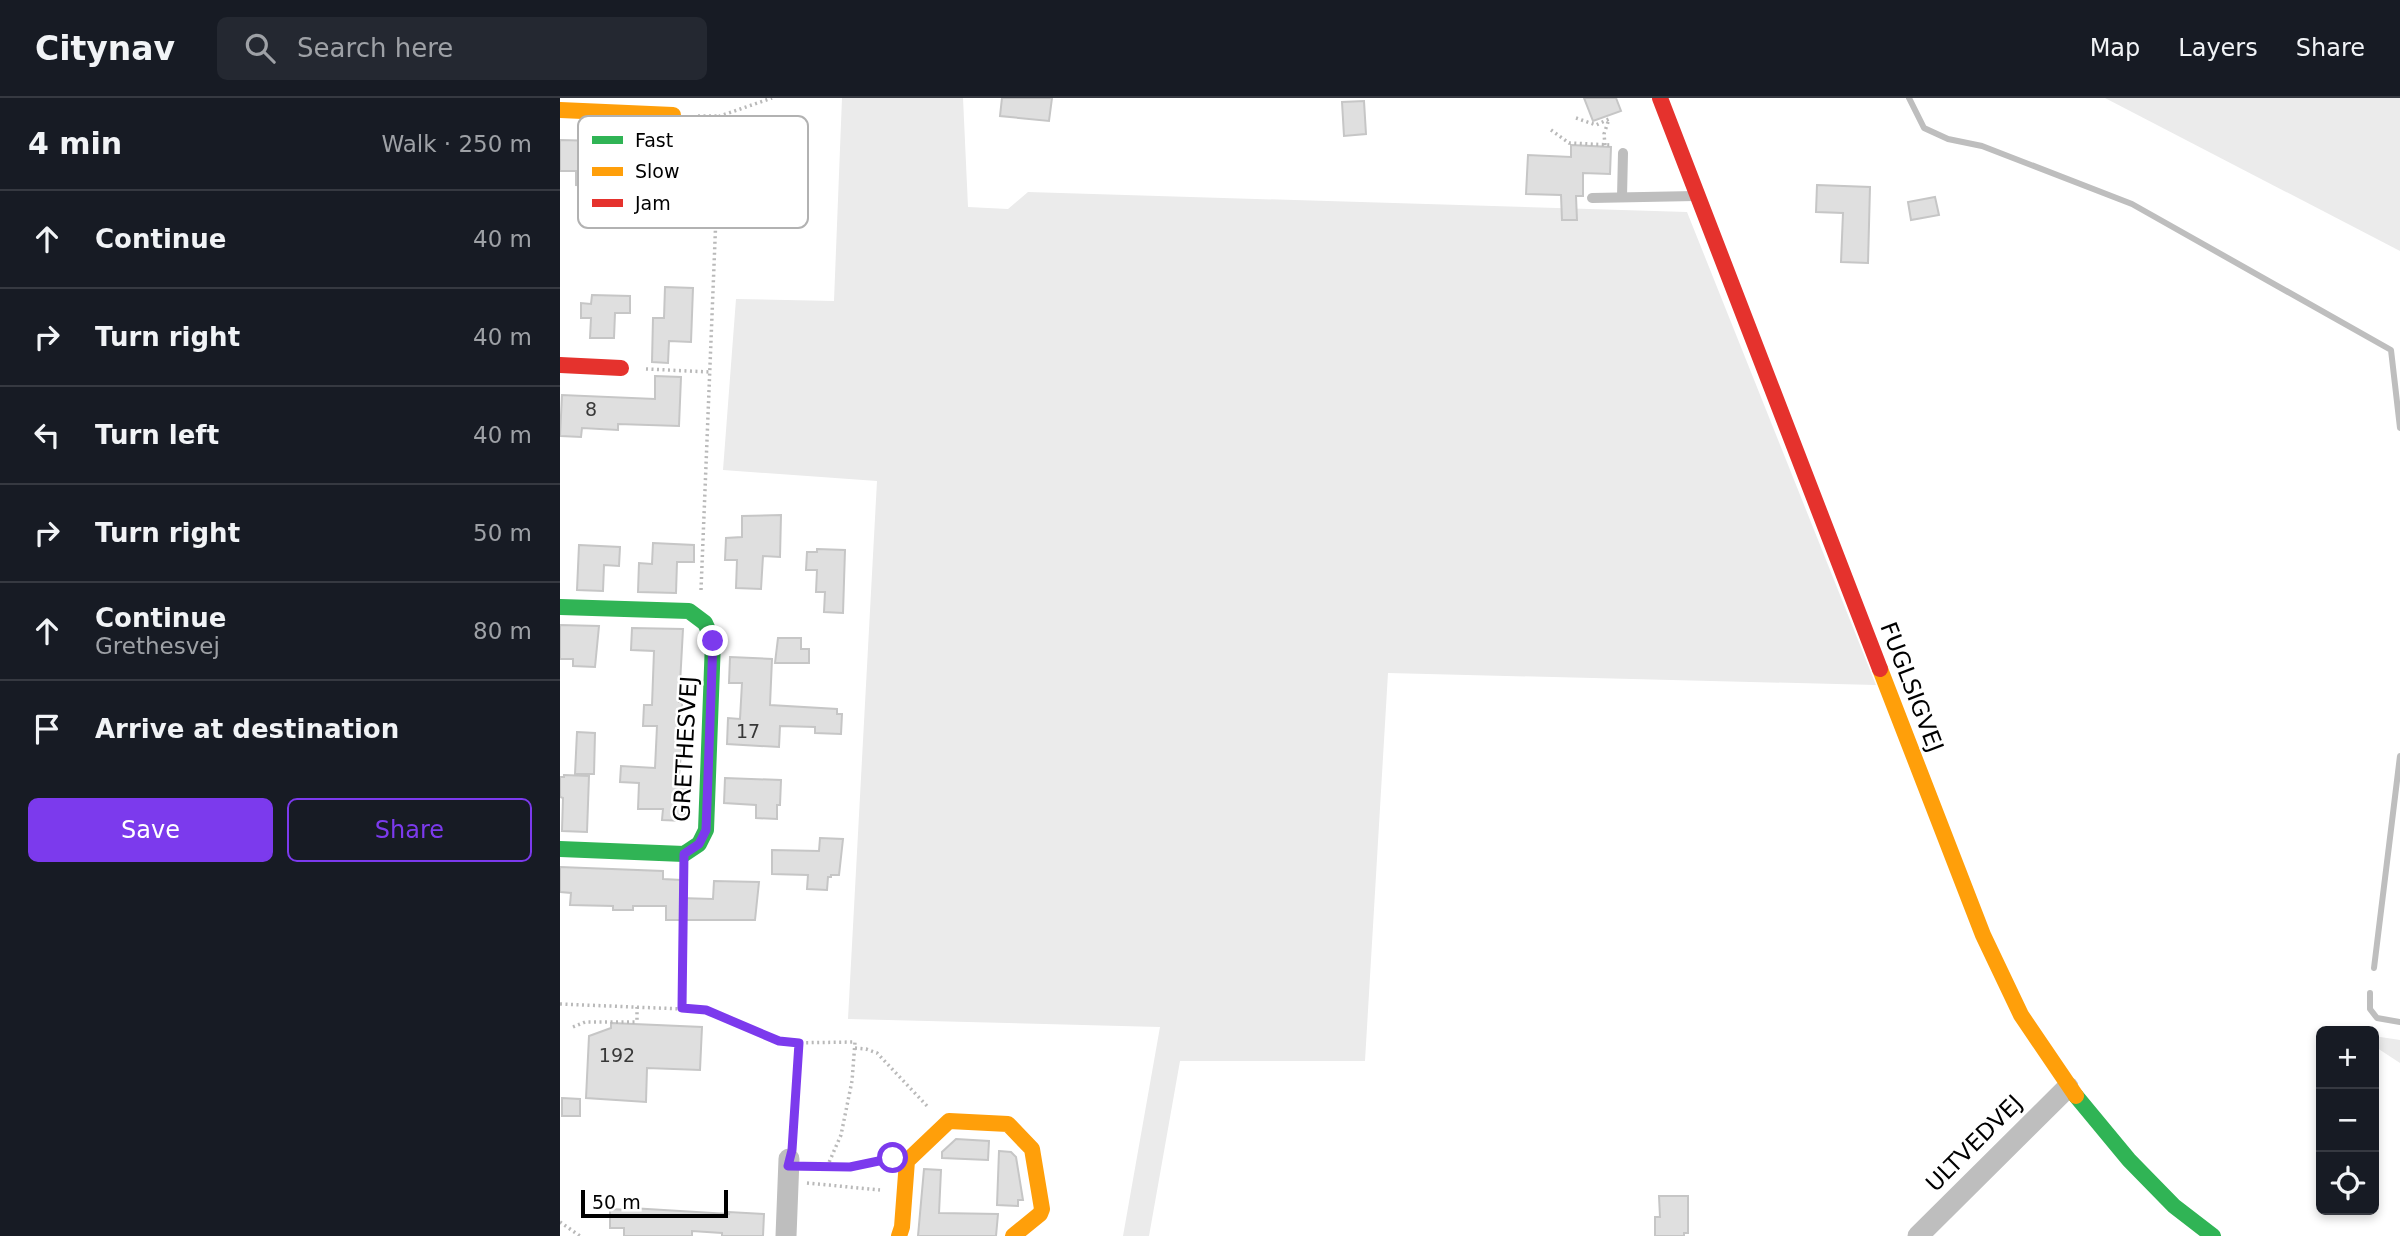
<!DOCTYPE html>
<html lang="en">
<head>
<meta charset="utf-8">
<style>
  :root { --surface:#171b24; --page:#242831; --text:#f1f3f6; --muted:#9ea1a6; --line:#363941; --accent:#7c3aed }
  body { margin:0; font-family:"DejaVu Sans",sans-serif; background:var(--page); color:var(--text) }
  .controls { position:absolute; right:21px; bottom:21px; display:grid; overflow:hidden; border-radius:10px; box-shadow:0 4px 10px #0003 }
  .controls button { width:63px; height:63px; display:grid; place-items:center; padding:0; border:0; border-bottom:2px solid var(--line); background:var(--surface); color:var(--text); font:35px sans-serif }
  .scale { position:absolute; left:21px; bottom:18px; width:147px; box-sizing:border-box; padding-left:7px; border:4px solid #000; border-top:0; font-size:19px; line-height:24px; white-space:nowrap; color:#000; -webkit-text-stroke:5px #fff; paint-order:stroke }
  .stop { position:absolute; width:21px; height:21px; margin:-16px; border:5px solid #7c3aed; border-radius:50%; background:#fff }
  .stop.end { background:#7c3aed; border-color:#fff; box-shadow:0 2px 7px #0008 }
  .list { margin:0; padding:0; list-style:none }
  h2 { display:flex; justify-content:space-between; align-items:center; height:91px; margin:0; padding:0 28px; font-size:30px }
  h2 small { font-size:23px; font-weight:400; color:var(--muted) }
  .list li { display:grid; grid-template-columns:46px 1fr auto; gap:21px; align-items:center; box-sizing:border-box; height:98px; padding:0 28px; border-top:2px solid var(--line) }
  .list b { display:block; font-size:26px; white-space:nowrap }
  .list p { margin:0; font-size:23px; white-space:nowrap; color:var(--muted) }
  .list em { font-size:23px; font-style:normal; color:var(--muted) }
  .actions { display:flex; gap:14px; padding:21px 28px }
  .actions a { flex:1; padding:16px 0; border:2px solid var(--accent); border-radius:10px; text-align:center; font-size:24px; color:var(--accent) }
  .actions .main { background:var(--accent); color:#fff }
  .icon { flex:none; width:38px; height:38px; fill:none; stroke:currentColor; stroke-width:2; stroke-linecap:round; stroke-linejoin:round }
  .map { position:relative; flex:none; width:1840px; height:1138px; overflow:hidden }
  header { display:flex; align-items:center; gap:42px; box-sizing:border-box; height:98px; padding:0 35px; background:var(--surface); border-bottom:2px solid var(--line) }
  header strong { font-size:33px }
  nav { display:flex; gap:38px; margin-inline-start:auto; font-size:24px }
  .search { width:490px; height:63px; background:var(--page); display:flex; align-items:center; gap:18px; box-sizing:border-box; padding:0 24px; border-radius:10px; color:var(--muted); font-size:26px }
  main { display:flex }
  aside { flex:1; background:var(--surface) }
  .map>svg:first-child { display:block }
  .green { fill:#ebebeb }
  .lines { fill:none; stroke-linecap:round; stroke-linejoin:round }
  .stream { stroke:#bebebe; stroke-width:6 }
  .building { fill:#dfdfdf; stroke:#c6c6c6; stroke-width:2 }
  .path { stroke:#b9b9b9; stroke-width:3.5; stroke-dasharray:2 3.5; stroke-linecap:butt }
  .lane { stroke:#bebebe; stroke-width:10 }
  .street { stroke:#bebebe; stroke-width:21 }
  .fast { stroke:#30b455; stroke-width:16 }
  .slow { stroke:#ff9f0a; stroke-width:16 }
  .jam { stroke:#e5322d; stroke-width:16 }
  .route { stroke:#7c3aed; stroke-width:9 }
  .labels { text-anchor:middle; stroke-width:5; stroke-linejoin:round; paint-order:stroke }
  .number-label { font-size:19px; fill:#383838 }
  .street-label { font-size:23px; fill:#000; stroke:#fff }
  .key { fill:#fff; stroke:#b2b2b2; stroke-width:2 }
  .key-label { font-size:19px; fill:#000 }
</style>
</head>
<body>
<header>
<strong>Citynav</strong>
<div class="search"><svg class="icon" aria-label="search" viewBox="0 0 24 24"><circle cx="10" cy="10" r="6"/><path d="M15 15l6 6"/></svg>Search here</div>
<nav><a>Map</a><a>Layers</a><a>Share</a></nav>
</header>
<main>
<aside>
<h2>4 min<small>Walk · 250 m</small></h2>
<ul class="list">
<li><svg class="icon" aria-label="ahead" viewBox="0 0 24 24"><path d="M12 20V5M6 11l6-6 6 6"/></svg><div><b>Continue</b></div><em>40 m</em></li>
<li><svg class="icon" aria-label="right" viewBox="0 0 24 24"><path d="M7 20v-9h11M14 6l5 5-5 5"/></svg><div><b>Turn right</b></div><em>40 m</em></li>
<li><svg class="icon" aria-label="left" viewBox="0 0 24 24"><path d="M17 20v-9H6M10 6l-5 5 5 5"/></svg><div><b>Turn left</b></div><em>40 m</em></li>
<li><svg class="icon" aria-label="right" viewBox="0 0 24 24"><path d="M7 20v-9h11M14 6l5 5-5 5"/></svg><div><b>Turn right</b></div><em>50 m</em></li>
<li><svg class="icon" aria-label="ahead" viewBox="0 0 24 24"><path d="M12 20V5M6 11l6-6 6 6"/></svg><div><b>Continue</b><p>Grethesvej</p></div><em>80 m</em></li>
<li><svg class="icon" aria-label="arrive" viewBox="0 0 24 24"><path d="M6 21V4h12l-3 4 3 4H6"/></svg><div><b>Arrive at destination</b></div></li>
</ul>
<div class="actions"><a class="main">Save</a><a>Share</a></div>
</aside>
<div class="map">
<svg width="1840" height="1138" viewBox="0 0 1840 1138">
  <rect width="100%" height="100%" fill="#fff"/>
  <g class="green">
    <polygon points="282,0 403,0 408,109 448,111 468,94 1127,114 1316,587 828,575 805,963 620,963 589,1138 563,1138 600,929 288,921 317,383 163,372 176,201 274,203"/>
    <polygon points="1545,0 1840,0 1840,153"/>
    <polygon points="1814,938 1840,942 1840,965 1814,948"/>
  </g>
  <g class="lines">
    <g class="stream">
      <polyline points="1349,0 1364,30 1388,41 1422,48 1572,106 1831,252 1840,330"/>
      <polyline points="1814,870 1840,658"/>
      <polyline points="1810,895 1810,911 1817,920 1840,924"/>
    </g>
  </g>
  <g class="building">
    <polygon points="442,0 492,0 489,23 440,18"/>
    <polygon points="1024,0 1056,0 1061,13 1033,23"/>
    <polygon points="804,3 806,36 784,38 782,4"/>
    <polygon points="0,42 40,43 40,57 122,62 120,94 16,87 16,73 0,73"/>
    <polygon points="1011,47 1051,49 1050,76 1023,75 1023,98 1016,98 1017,122 1002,122 1001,97 966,96 968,57 1011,59"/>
    <polygon points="1257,87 1310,89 1308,165 1281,164 1283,115 1256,114"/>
    <polygon points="1375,99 1379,117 1351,122 1348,104"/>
    <polygon points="105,189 133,190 131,244 109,243 108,265 92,264 93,220 104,220"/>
    <polygon points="32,197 70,198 70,215 55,215 54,240 30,240 31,220 21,220 21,205 31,206"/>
    <polygon points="95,278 121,279 119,328 58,326 58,332 22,330 21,339 0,338 2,297 95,301"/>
    <polygon points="221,417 220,459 203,458 201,491 176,490 177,462 165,462 166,440 182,439 182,418"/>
    <polygon points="93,445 134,447 134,464 117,464 116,495 78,494 79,465 92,466"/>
    <polygon points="19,447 60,449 59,468 44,467 43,493 17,492"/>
    <polygon points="257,451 285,452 283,515 264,514 265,494 256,494 257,472 246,472 247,454 257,454"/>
    <polygon points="0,527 39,528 35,569 13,568 13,561 0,561"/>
    <polygon points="72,530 123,531 119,604 122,604 121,656 118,687 126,688 125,723 102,722 103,711 78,711 79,685 60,684 61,668 95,670 97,628 83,628 84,607 92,607 94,553 71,552"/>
    <polygon points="218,540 241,540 241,551 249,551 249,565 215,565"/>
    <polygon points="170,559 212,561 210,607 277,611 277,616 282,616 281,636 255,635 255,629 220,628 219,649 167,646 168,620 180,621 182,585 169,585"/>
    <polygon points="17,634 35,635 34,676 15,676"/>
    <polygon points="4,677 29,678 27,734 2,733 3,700 0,699 0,679 4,679"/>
    <polygon points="165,680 221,682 220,707 217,707 217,721 196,720 196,707 164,705"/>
    <polygon points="260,740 283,741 279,777 271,777 271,779 268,779 267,792 247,791 248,777 212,776 212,752 259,753"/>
    <polygon points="0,769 103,773 103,781 121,782 120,800 153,801 154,783 199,784 195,822 106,822 106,808 73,808 73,812 53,812 53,808 10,807 11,795 0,794"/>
    <polygon points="51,925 142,929 140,972 87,970 86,1004 26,1000 29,938 51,930"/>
    <polygon points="2,1000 20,1001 20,1018 2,1018"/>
    <polygon points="396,1041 429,1043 428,1062 382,1060 382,1054"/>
    <polygon points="439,1053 451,1054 456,1059 463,1102 458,1102 458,1108 437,1107"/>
    <polygon points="364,1071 381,1072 379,1115 438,1116 436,1138 358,1138"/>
    <polygon points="1099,1098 1128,1098 1128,1135 1124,1135 1124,1138 1095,1138 1095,1119 1100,1119"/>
    <polygon points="71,1110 169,1116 169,1114 204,1116 203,1138 162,1138 162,1135 132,1133 132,1138 64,1138 64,1130 50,1130 50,1111 71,1112"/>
  </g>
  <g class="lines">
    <g class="path">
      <polyline points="138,18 160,18"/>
      <polyline points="1016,20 1036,27 1049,21 1044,36 1045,47"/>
      <polyline points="991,32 1009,45 1051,47"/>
      <polyline points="86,271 150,274"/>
      <polyline points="141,492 160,18 212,0"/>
      <polyline points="0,906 146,912 224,945 295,944 292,983 281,1037 267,1069"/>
      <polyline points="122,910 124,779"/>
      <polyline points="13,929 25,924 75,924 77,922 77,909"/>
      <polyline points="295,950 306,951 317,955 368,1009"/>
      <polyline points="233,1041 239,945"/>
      <polyline points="249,1069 290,1069 324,1061"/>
      <polyline points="247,1085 320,1092"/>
      <polyline points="0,1124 20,1138"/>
    </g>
    <g class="lane">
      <polyline points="1062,99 1063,55"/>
      <polyline points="1032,100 1135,98"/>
    </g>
    <g class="street">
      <polyline points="226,1138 229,1061"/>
      <polyline points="1358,1138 1508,989"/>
    </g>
    <g class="fast">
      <polyline points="0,509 129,513 145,525 153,543 146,732 139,746 124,756 0,751"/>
      <polyline points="1516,998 1569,1062 1614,1108 1653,1138"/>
    </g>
    <g class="slow">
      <polyline points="0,12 113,17"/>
      <polyline points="1320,571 1423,837 1461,917 1516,998"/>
      <polyline points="339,1138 342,1129 347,1063 389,1023 448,1026 472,1051 482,1111 480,1116 453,1138"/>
    </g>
    <g class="jam">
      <polyline points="1100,0 1320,571"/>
      <polyline points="0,267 61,270"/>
    </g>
  </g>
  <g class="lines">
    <polyline class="route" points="153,543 146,732 139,746 124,756 122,910 146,912 219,943 239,945 232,1052 228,1068 290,1069 333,1060"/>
  </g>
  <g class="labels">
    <g class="number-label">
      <text x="31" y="318">8</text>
      <text x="188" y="640">17</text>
      <text x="57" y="964">192</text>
    </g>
    <g class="street-label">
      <text transform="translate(1352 589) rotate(69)" y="8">FUGLSIGVEJ</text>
      <text transform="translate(125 651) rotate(-87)" y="8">GRETHESVEJ</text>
      <text transform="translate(1414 1045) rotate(-45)" y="8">ULTVEDVEJ</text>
    </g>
  </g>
  <rect x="18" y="18" width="230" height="112" rx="10" class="key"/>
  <rect x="32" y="38" width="31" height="8" fill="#30b455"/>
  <rect x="32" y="69" width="31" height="9" fill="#ff9f0a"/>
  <rect x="32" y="101" width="31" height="8" fill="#e5322d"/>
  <g class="key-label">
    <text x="75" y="49">Fast</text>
    <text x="75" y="80">Slow</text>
    <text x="75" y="112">Jam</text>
  </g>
</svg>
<div class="controls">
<button>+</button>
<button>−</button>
<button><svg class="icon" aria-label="locate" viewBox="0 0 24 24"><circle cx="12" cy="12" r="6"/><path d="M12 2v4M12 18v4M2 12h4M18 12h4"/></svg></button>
</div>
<div class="scale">50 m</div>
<div class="stop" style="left:333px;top:1060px"></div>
<div class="stop end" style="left:153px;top:543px"></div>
</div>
</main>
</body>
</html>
